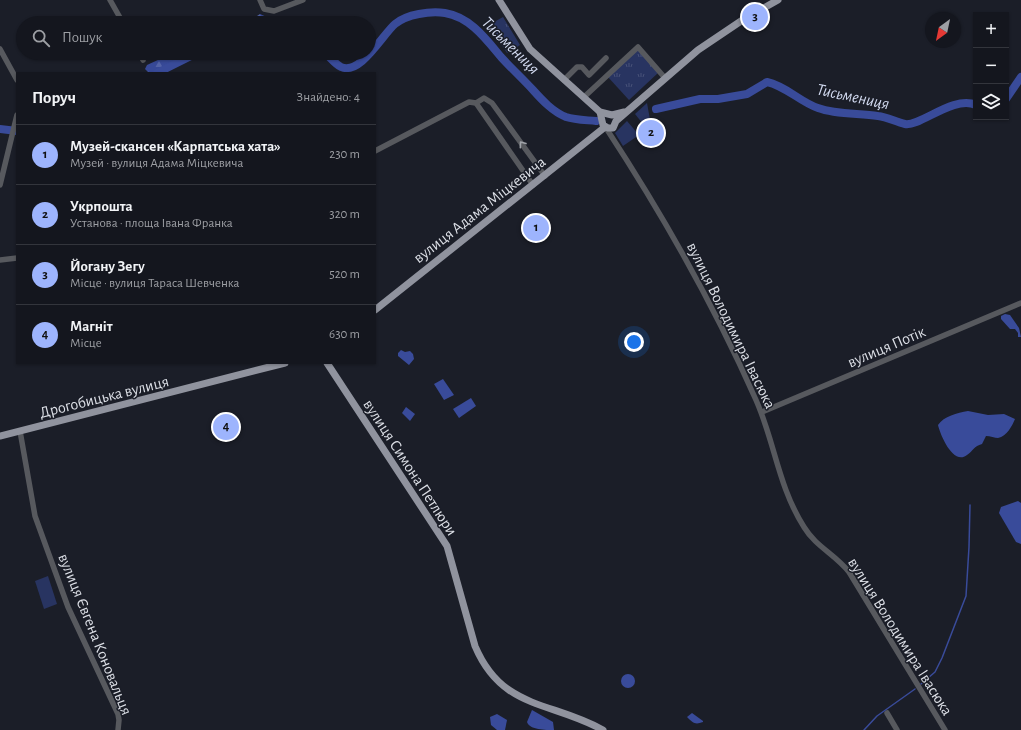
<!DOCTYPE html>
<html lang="uk">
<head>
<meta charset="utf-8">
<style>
  :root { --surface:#14161e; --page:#1d1f27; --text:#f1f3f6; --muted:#9d9fa4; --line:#33353c; --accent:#9db4fd }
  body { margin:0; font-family:"Alegreya Sans",sans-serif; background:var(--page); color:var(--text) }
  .controls { position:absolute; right:12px; top:12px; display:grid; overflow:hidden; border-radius:0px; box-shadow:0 1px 3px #0004 }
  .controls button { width:36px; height:36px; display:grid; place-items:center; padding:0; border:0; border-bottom:1px solid var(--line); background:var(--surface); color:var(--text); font:20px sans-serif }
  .compass { position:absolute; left:925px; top:12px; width:36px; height:36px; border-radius:50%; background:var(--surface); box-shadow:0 1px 3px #0004; rotate:213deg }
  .you { position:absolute; left:634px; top:342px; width:14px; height:14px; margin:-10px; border:3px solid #fff; border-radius:50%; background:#1a73e8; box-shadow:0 0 0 6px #1a73e833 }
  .badge { display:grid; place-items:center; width:26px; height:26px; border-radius:50%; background:var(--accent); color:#111; font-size:13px; font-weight:700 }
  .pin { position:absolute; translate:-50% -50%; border:2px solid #fff; box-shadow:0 1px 4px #0006 }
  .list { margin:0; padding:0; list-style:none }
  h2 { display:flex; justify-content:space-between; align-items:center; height:52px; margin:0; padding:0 16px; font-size:17px }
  h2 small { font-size:13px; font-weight:400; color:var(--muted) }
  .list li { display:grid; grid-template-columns:26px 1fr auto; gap:12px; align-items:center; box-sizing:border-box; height:60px; padding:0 16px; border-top:1px solid var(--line) }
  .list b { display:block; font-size:15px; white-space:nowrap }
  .list p { margin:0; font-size:13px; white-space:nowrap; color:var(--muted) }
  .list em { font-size:13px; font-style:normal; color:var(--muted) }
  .icon { flex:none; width:22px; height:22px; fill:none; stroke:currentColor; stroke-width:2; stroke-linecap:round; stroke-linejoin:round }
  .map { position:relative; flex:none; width:1021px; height:730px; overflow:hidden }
  .search { position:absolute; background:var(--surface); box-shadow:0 1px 3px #0004; left:16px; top:16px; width:360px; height:44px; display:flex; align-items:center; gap:10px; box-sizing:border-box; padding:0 14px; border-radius:22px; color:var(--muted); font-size:15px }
  .panel { position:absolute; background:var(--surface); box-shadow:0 1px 3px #0004; left:16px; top:72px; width:360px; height:292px; border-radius:0px }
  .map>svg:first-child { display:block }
  .grass { fill:#283461 }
  .forest { fill:url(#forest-firs) }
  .park { fill:url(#park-tufts) }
  .water { fill:#394b9a }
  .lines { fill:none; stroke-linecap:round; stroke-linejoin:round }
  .stream { stroke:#394b9a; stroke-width:1.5 }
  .river { stroke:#394b9a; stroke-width:8 }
  .minor { stroke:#57595e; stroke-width:5.5 }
  .major { stroke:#90939e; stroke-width:7 }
  .oneway { stroke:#a0a3a9 }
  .labels { text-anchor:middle; stroke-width:3; stroke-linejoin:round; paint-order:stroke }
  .street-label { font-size:16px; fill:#dcdfe6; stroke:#1b1e28 }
  .water-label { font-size:17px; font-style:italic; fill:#d2daf0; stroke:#1b1e28 }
</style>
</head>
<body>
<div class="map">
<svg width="1021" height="730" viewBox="0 0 1021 730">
  <defs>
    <pattern id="forest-firs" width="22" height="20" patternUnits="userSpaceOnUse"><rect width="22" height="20" fill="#374997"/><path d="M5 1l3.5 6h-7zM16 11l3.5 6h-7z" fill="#5363a6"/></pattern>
    <pattern id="park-tufts" width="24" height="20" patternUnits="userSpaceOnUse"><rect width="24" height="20" fill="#283461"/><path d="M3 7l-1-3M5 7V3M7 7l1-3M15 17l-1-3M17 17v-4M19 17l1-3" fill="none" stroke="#475178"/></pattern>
  </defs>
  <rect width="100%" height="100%" fill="#1b1e28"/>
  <g class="grass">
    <polygon points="647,103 651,125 647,129 635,114"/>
    <polygon points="627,121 639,135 623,146 615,133"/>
    <polygon points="48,576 57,604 44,609 35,581"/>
  </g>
  <g class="forest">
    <polygon points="260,14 280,23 233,23 254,18"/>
    <polygon points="173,53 189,53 152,73 149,73 145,69 147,65"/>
  </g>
  <g class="park">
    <polygon points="503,17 520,45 507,53 489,25"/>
    <polygon points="638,49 659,72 629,100 608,77"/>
  </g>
  <g class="water">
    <polygon points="1005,314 1010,315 1019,328 1021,337 1018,337 1018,333 1015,329 1010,329 1001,319 1001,316"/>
    <polygon points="401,350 405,352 410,351 413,354 414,359 409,365 398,356 398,353"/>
    <polygon points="443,379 454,395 444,400 434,384"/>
    <polygon points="471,398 476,406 459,418 453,409"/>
    <polygon points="406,407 415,414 410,421 402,413"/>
    <path d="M968,411L988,415L1004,414L1015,419C1012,426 1007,436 998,438C995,438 990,436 986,436L982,444C974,446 973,451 967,455C953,466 940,434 938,425C944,416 957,413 968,411Z"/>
    <polygon points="1018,501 1021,503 1021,544 1016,542 999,513 1001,507"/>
    <circle cx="628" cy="681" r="7"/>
    <path d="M532,710L553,722L554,730C545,730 530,730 527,722Z"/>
    <path d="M692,713L703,721V722C695,725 693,723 687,717Z"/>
    <polygon points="497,714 507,720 505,730 497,730 491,725 490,717"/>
  </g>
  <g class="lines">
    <g class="stream">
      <polyline points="921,684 935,672 942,658 966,596 969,547 970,505"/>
      <polyline points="864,730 877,716 915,689"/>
    </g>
    <g class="river">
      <path d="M325,53C330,57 335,64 341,67C360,76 383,34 395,24C407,14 430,11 445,13C470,17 486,39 501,57C511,68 523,79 533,90C542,100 553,112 566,117C575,120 586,120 596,121"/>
      <polyline points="157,73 197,53"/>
      <polyline points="1006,99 1021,77"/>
      <path d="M656,109L700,99H718L747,94L767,82C786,86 800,102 818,108C837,115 859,113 878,116C887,117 896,122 905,124C920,127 953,95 976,105"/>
      <polyline points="0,129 17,131"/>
    </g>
    <g class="minor">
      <polyline points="110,0 123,23"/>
      <polyline points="260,0 264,9 274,11 303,0"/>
      <polyline points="0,49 17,80"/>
      <polyline points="139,53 143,60"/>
      <polyline points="564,80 577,67 582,67 589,75 606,58"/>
      <polyline points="584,97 638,47 665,78"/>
      <polyline points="476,103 484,98 492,103 545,176"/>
      <path d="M606,128C663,215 714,305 756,400C775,443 778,486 804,527C816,547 835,554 849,572L945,730"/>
      <polyline points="375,151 469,102 476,103 533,185"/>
      <polyline points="0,185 17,115"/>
      <polyline points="0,260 17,258"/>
      <polyline points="762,412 1021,303"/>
      <polyline points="20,431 35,516 68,607 118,714 119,720 118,730"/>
      <polyline points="887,713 897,730"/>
    </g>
    <g class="major">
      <polyline points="499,0 530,49 600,112 612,115 624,112"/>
      <polyline points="600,112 603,125 608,128 613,128 616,121 698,50 744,19 778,0"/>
      <polyline points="375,310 605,127"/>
      <path d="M327,363L447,546L475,646C502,710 551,701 603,730"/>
      <polyline points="0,436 285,363"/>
    </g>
  </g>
  <defs><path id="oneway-chevron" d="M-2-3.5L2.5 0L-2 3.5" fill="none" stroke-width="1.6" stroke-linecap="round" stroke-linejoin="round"/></defs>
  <use class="oneway" href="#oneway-chevron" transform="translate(522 144) rotate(-126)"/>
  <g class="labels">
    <g class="street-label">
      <text transform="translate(479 209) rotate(-38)" y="6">вулиця Адама Міцкевича</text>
      <text transform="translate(732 325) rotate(64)" y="6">вулиця Володимира Івасюка</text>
      <text transform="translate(886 346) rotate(-23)" y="6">вулиця Потік</text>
      <text transform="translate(104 396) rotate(-14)" y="6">Дрогобицька вулиця</text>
      <text transform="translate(411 467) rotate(57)" y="6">вулиця Симона Петлюри</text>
      <text transform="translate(96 634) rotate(68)" y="6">вулиця Євгена Коновальця</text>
      <text transform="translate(901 636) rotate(58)" y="6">вулиця Володимира Івасюка</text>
    </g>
    <g class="water-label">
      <text transform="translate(511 45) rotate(45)" y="6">Тисьмениця</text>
      <text transform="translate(853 96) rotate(12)" y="6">Тисьмениця</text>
    </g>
  </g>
</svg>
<div class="controls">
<button>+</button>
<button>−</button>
<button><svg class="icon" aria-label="layers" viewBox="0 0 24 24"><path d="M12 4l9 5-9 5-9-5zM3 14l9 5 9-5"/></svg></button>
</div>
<svg class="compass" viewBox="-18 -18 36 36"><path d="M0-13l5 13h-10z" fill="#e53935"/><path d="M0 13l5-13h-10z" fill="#9d9fa4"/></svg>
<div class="you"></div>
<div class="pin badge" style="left:536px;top:228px">1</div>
<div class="pin badge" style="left:651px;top:133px">2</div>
<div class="pin badge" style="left:755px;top:17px">3</div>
<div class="pin badge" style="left:226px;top:427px">4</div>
<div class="search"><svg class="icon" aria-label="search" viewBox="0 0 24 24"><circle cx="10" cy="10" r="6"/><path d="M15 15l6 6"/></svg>Пошук</div>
<section class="panel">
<h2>Поруч<small>Знайдено: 4</small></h2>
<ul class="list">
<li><span class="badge">1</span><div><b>Музей-скансен «Карпатська хата»</b><p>Музей · вулиця Адама Міцкевича</p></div><em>230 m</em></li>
<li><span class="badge">2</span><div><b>Укрпошта</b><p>Установа · площа Івана Франка</p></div><em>320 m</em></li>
<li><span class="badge">3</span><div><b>Йогану Зегу</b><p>Місце · вулиця Тараса Шевченка</p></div><em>520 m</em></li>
<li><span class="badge">4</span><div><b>Магніт</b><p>Місце</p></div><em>630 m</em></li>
</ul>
</section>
</div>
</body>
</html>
